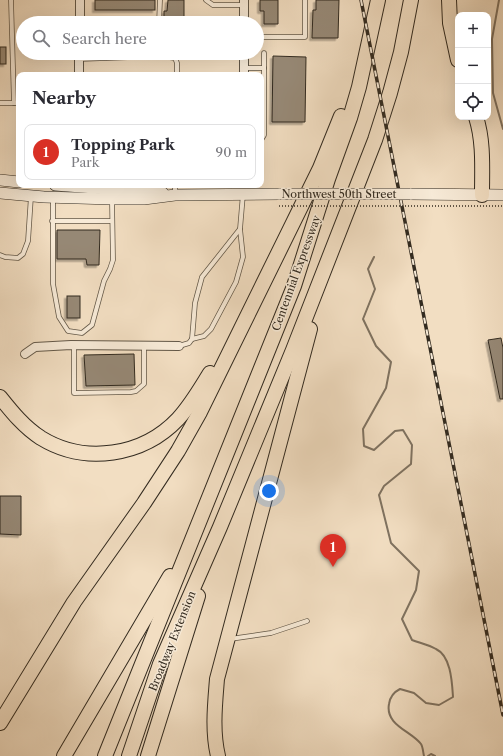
<!DOCTYPE html>
<html lang="en">
<head>
<meta charset="utf-8">
<style>
  :root { --surface:#fff; --page:#f2f2f3; --text:#2b2b33; --muted:#7c7c81; --line:#e1e1e2; --accent:#d93025 }
  body { margin:0; font-family:"Libre Caslon Text",serif; background:var(--page); color:var(--text) }
  .controls { position:absolute; right:12px; top:12px; display:grid; overflow:hidden; border-radius:8px; box-shadow:0 4px 16px #0002 }
  .controls button { width:36px; height:36px; display:grid; place-items:center; padding:0; border:0; border-bottom:1px solid var(--line); background:var(--surface); color:var(--text); font:20px sans-serif }
  .you { position:absolute; left:269px; top:491px; width:14px; height:14px; margin:-10px; border:3px solid #fff; border-radius:50%; background:#1a73e8; box-shadow:0 0 0 6px #1a73e833 }
  .badge { display:grid; place-items:center; width:26px; height:26px; border-radius:50%; background:var(--accent); color:#fff; font-size:13px; font-weight:700 }
  .pin { position:absolute; translate:-50% -33px; filter:drop-shadow(0 1px 2px #0008) }
  .pin::after { content:''; position:absolute; top:21px; width:14px; height:12px; background:inherit; clip-path:polygon(0 0,100% 0,50% 100%) }
  .list { margin:0; padding:0; list-style:none }
  h2 { display:flex; justify-content:space-between; align-items:center; height:52px; margin:0; padding:0 16px; font-size:17px }
  h2 small { font-size:13px; font-weight:400; color:var(--muted) }
  .list li { display:grid; grid-template-columns:26px 1fr auto; gap:12px; align-items:center; box-sizing:border-box; height:56px; margin:0 8px 8px; padding:0 8px; border:1px solid var(--line); border-radius:8px }
  .list b { display:block; font-size:15px; white-space:nowrap }
  .list p { margin:0; font-size:13px; white-space:nowrap; color:var(--muted) }
  .list em { font-size:13px; font-style:normal; color:var(--muted) }
  .icon { flex:none; width:22px; height:22px; fill:none; stroke:currentColor; stroke-width:2; stroke-linecap:round; stroke-linejoin:round }
  .map { position:relative; flex:none; width:503px; height:756px; overflow:hidden }
  .search { position:absolute; background:var(--surface); box-shadow:0 4px 16px #0002; left:16px; top:16px; width:248px; height:44px; display:flex; align-items:center; gap:10px; box-sizing:border-box; padding:0 14px; border-radius:22px; color:var(--muted); font-size:15px }
  .panel { position:absolute; background:var(--surface); box-shadow:0 4px 16px #0002; left:16px; top:72px; width:248px; height:116px; border-radius:8px }
  .map>svg:first-child { display:block }
  .lines { fill:none; stroke-linecap:round; stroke-linejoin:round }
  .stream { stroke:#7f7260; stroke-width:2 }
  .building { fill:#968874; stroke:#332b20; filter:url(#shadow) }
  .lane-casing { stroke:#635848; stroke-width:5.5 }
  .street-casing { stroke:#635848; stroke-width:10 }
  .secondary-casing { stroke:#332b20; stroke-width:12 }
  .highway-casing { stroke:#332b20; stroke-width:16 }
  .path { stroke:#332b20; stroke-width:1.5; stroke-dasharray:1 2; stroke-linecap:butt }
  .lane { stroke:#f7ead7; stroke-width:4 }
  .street { stroke:#f7ead7; stroke-width:8 }
  .secondary { stroke:#f7ead7; stroke-width:11 }
  .highway { stroke:#f2dec2; stroke-width:14 }
  .rail-casing { stroke:#332b20; stroke-width:3.5 }
  .rail { stroke:#f7ead7; stroke-width:2; stroke-dasharray:6; stroke-linecap:butt }
  .secondary-bridge-casing { stroke:#332b20; stroke-width:12; stroke-linecap:butt }
  .path-bridge { stroke:#332b20; stroke-width:1.5; stroke-dasharray:1 2; stroke-linecap:butt }
  .secondary-bridge { stroke:#f7ead7; stroke-width:11 }
  .labels { text-anchor:middle; stroke-width:3; stroke-linejoin:round; paint-order:stroke }
  .street-label { font-size:11px; fill:#332b20; stroke:#f7ead7 }
</style>
</head>
<body>
<div class="map">
<svg width="503" height="756" viewBox="0 0 503 756">
  <defs>
    <filter id="shadow"><feDropShadow dx="-2.5" dy="2.5" stdDeviation="0" flood-color="#0004"/></filter>
  </defs>
  <rect width="100%" height="100%" fill="#f2dec2"/>
  <filter id="stains"><feTurbulence type="fractalNoise" baseFrequency=".005" numOctaves="4"/><feColorMatrix values="0 0 0 0 .2 0 0 0 0 .09 0 0 0 0 .02 0 0 0 .5 -.17"/></filter>
  <radialGradient id="worn" r=".72"><stop offset=".6" stop-color="#630" stop-opacity="0"/><stop offset="1" stop-color="#630" stop-opacity=".3"/></radialGradient>
  <g class="lines">
    <g class="stream">
      <polyline points="499,0 492,39 493,93 503,129"/>
      <path d="M374,257L368,269L375,289L363,319L376,346L391,362L386,388L363,429L364,446L374,450L395,431L403,430L412,445L411,464L384,486L379,495L391,543L419,571L416,590L402,619L412,640C420,643 429,645 436,649C451,656 452,682 453,697L439,705L426,703L414,693L400,689C394,692 390,697 389,704C385,725 411,731 421,744C423,747 423,752 424,756"/>
      <polyline points="428,756 431,754 435,756"/>
    </g>
  </g>
  <g class="building">
    <rect x="95" y="0" width="60" height="10"/>
    <polygon points="168,0 184,0 184,23 164,23 164,11 167,11"/>
    <polygon points="260,0 278,0 278,24 264,24 264,11 260,11"/>
    <polygon points="316,0 339,0 338,38 312,38 313,10 316,10"/>
    <rect x="0" y="47" width="6" height="17"/>
    <polygon points="273,56 306,57 305,122 272,122"/>
    <polygon points="57,230 100,230 99,265 87,265 86,259 57,259"/>
    <rect x="67" y="296" width="13" height="22"/>
    <polygon points="501,338 503,348 503,399 500,399 488,340"/>
    <polygon points="134,354 135,385 86,386 84,355"/>
    <polygon points="0,496 21,496 21,535 0,534"/>
  </g>
  <g class="lines">
    <g class="lane-casing">
      <g id="lane">
        <polyline points="11,0 14,103"/>
        <polyline points="206,0 213,5 244,5"/>
        <polyline points="159,23 160,0"/>
        <polyline points="257,37 305,37 305,0"/>
        <polyline points="162,56 175,58 177,63 177,75"/>
        <polyline points="79,59 162,56 162,53"/>
        <polyline points="244,68 264,68"/>
        <polyline points="0,103 19,103"/>
        <polyline points="261,140 264,135 264,53"/>
        <polyline points="175,195 175,185"/>
        <polyline points="53,198 53,284 59,317 68,331 82,333 92,325 104,281 110,269 113,260 112,200"/>
        <polyline points="52,221 112,221"/>
        <polyline points="0,255 5,257 18,258 23,254 28,241 31,196"/>
        <polyline points="192,339 204,336 211,329 236,282 243,257 240,229"/>
        <polyline points="74,345 74,393 131,392 136,391 144,384 144,346"/>
        <polyline points="179,346 189,343 192,339 195,303 202,277 240,229 243,194"/>
        <polyline points="230,639 271,633 307,621"/>
      </g>
    </g>
    <g class="street-casing">
      <g id="street">
        <polyline points="244,0 244,23"/>
        <polyline points="80,23 80,0"/>
        <polyline points="79,75 79,53"/>
        <polyline points="244,75 244,53"/>
        <polyline points="25,354 35,347 71,345 179,346"/>
      </g>
    </g>
    <g class="secondary-casing">
      <g id="secondary">
        <polyline points="0,180 19,182"/>
        <polyline points="55,185 108,189 144,190 163,193"/>
        <polyline points="0,193 44,197 112,199 144,199 175,195 280,194"/>
        <polyline points="410,194 503,195"/>
      </g>
    </g>
    <g class="highway-casing">
      <g id="highway">
        <polyline points="449,0 450,23 458,60"/>
        <path d="M476,117C484,142 482,169 482,195"/>
        <path d="M0,397C12,412 24,427 41,438C85,465 143,456 178,419C191,405 200,389 210,373"/>
        <polyline points="0,723 74,602 144,503 178,451 200,412 320,168 341,116"/>
        <polyline points="64,756 170,576"/>
        <polyline points="105,756 294,286 328,179 350,118 359,87 378,0"/>
        <polyline points="129,756 160,664 220,527 293,350 375,140 390,93 401,52 411,0"/>
        <polyline points="148,756 198,596"/>
        <path d="M218,756C212,731 215,704 217,679L310,329"/>
      </g>
    </g>
    <polyline class="path" points="468,206 503,206"/>
    <use href="#lane" class="lane"/>
    <use href="#street" class="street"/>
    <use href="#secondary" class="secondary"/>
    <use href="#highway" class="highway"/>
    <g class="rail-casing">
      <polyline id="rail" points="361,0 503,715"/>
    </g>
    <use href="#rail" class="rail"/>
    <g class="secondary-bridge-casing">
      <polyline id="secondary-bridge" points="280,194 410,194"/>
    </g>
    <polyline class="path-bridge" points="279,206 468,206"/>
    <use href="#secondary-bridge" class="secondary-bridge"/>
  </g>
  <g class="labels">
    <g class="street-label">
      <text x="339" y="198">Northwest 50th Street</text>
      <text transform="translate(296 273) rotate(-70)" y="4">Centennial Expressway</text>
      <text transform="translate(172 641) rotate(-68)" y="4">Broadway Extension</text>
    </g>
  </g>
  <rect width="100%" height="100%" filter="url(#stains)"/>
  <rect width="100%" height="100%" fill="url(#worn)"/>
</svg>
<div class="controls">
<button>+</button>
<button>−</button>
<button><svg class="icon" aria-label="locate" viewBox="0 0 24 24"><circle cx="12" cy="12" r="6"/><path d="M12 2v4M12 18v4M2 12h4M18 12h4"/></svg></button>
</div>
<div class="you"></div>
<div class="pin badge" style="left:333px;top:567px">1</div>
<div class="search"><svg class="icon" aria-label="search" viewBox="0 0 24 24"><circle cx="10" cy="10" r="6"/><path d="M15 15l6 6"/></svg>Search here</div>
<section class="panel">
<h2>Nearby<small></small></h2>
<ul class="list">
<li><span class="badge">1</span><div><b>Topping Park</b><p>Park</p></div><em>90 m</em></li>
</ul>
</section>
</div>
</body>
</html>
